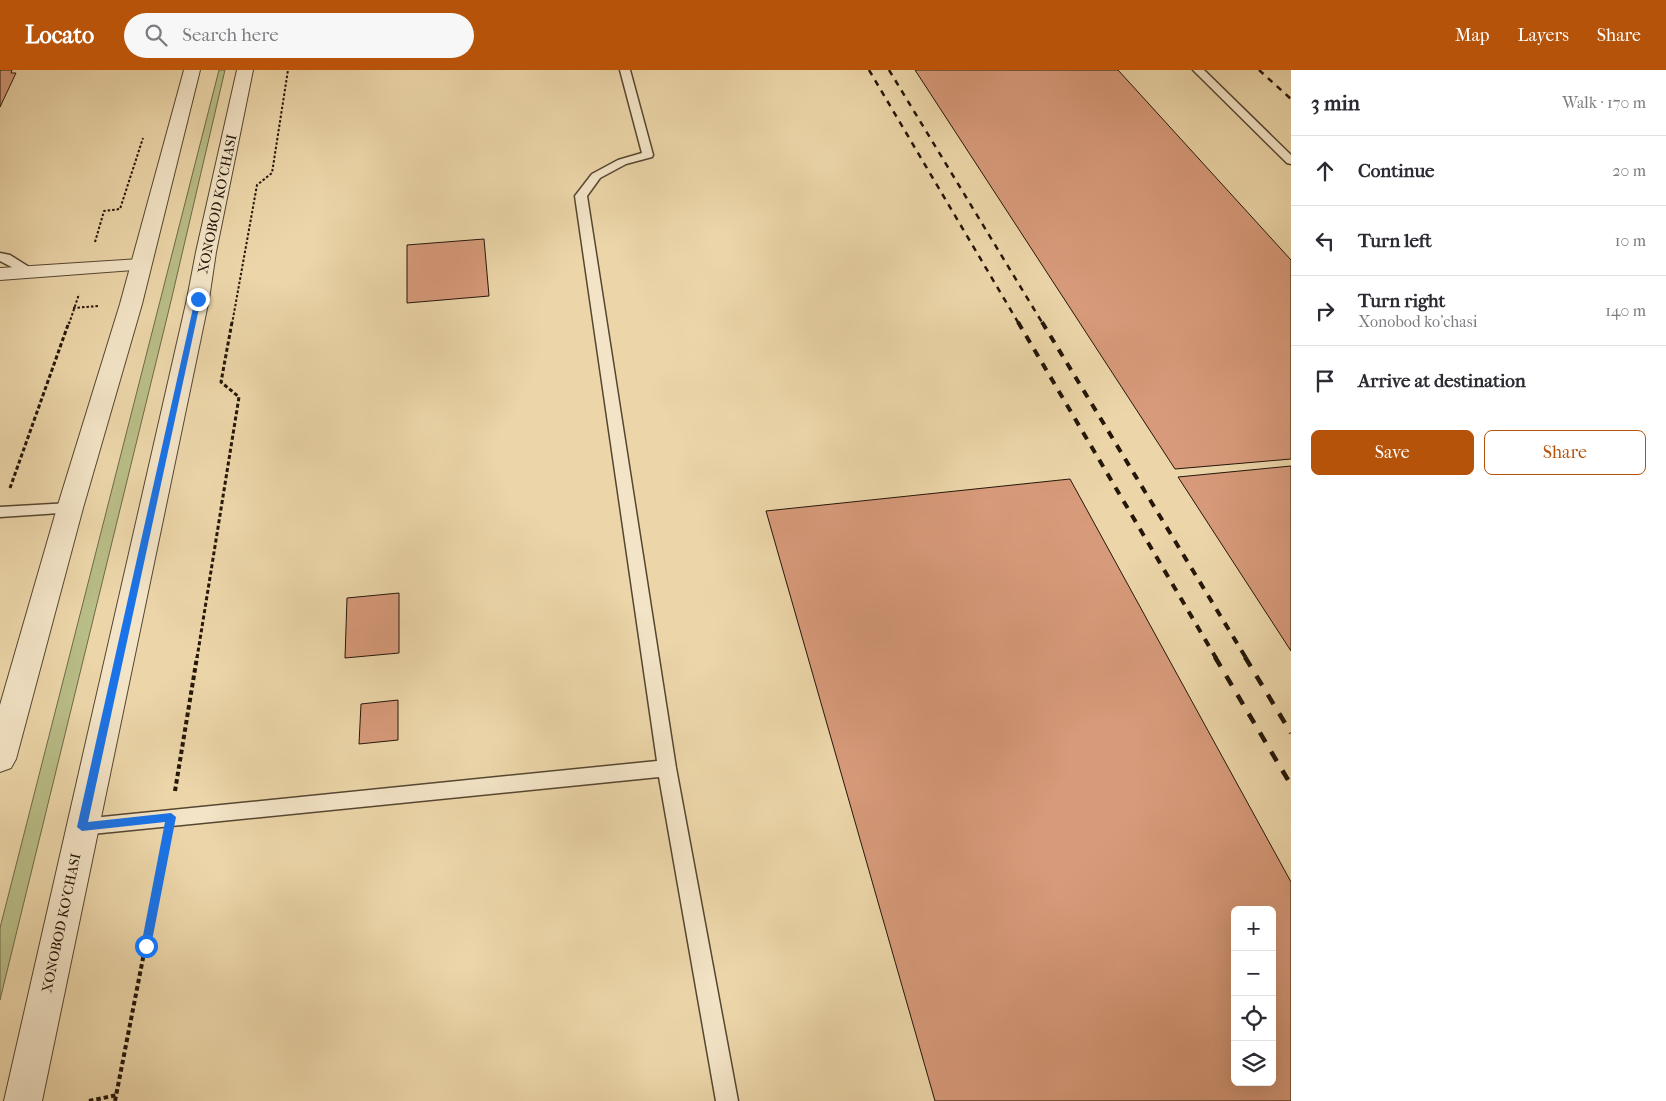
<!DOCTYPE html>
<html lang="en">
<head>
<meta charset="utf-8">
<style>
  :root { --surface:#fff; --page:#f7f7f7; --text:#2b2b33; --muted:#7c7c81; --line:#e1e1e2; --accent:#b45309 }
  body { margin:0; font-family:"IM FELL French Canon",serif; background:var(--page); color:var(--text) }
  .controls { position:absolute; right:15px; bottom:15px; display:grid; overflow:hidden; border-radius:8px; box-shadow:0 5px 20px #0002 }
  .controls button { width:45px; height:45px; display:grid; place-items:center; padding:0; border:0; border-bottom:1px solid var(--line); background:var(--surface); color:var(--text); font:25px sans-serif }
  .stop { position:absolute; width:15px; height:15px; margin:-11px; border:4px solid #1a73e8; border-radius:50%; background:#fff }
  .stop.end { background:#1a73e8; border-color:#fff; box-shadow:0 1px 5px #0008 }
  .list { margin:0; padding:0; list-style:none }
  h2 { display:flex; justify-content:space-between; align-items:center; height:65px; margin:0; padding:0 20px; font-size:21px }
  h2 small { font-size:16px; font-weight:400; color:var(--muted) }
  .list li { display:grid; grid-template-columns:32px 1fr auto; gap:15px; align-items:center; box-sizing:border-box; height:70px; padding:0 20px; border-top:1px solid var(--line) }
  .list b { display:block; font-size:19px; white-space:nowrap }
  .list p { margin:0; font-size:16px; white-space:nowrap; color:var(--muted) }
  .list em { font-size:16px; font-style:normal; color:var(--muted) }
  .actions { display:flex; gap:10px; padding:15px 20px }
  .actions a { flex:1; padding:11px 0; border:1px solid var(--accent); border-radius:8px; text-align:center; font-size:18px; color:var(--accent) }
  .actions .main { background:var(--accent); color:#fff }
  .icon { flex:none; width:28px; height:28px; fill:none; stroke:currentColor; stroke-width:2; stroke-linecap:round; stroke-linejoin:round }
  .map { position:relative; flex:none; width:1291px; height:1031px; overflow:hidden }
  header { display:flex; align-items:center; gap:30px; box-sizing:border-box; height:70px; padding:0 25px; background:var(--accent); color:#fff }
  header strong { font-size:24px }
  nav { display:flex; gap:28px; margin-inline-start:auto; font-size:18px }
  .search { width:350px; height:45px; background:var(--page); display:flex; align-items:center; gap:12px; box-sizing:border-box; padding:0 18px; border-radius:28px; color:var(--muted); font-size:19px }
  main { display:flex }
  aside { flex:1; background:var(--surface) }
  .map>svg:first-child { display:block }
  .green { fill:#b9bd87; stroke:#6e6a48 }
  .building { fill:#d79a7a; stroke:#241609; fill-rule:evenodd }
  .lines { fill:none; stroke-linecap:round; stroke-linejoin:round }
  .service-casing { stroke:#564631; stroke-width:3 }
  .minor-casing { stroke:#564631; stroke-width:2 }
  .tertiary-casing { stroke:#564631; stroke-width:2 }
  .path-far2 { stroke:#241609; stroke-width:2; stroke-dasharray:2.5 2; stroke-linecap:butt }
  .path-far1 { stroke:#241609; stroke-width:3; stroke-dasharray:4 2.5; stroke-linecap:butt }
  .path { stroke:#241609; stroke-width:4; stroke-dasharray:4.5 3; stroke-linecap:butt }
  .service { fill:#f3e4c7; fill-rule:evenodd }
  .minor { fill:#f3e4c7; fill-rule:evenodd }
  .tertiary { fill:#f3e4c7; fill-rule:evenodd }
  .rail-far2 { stroke:#241609; stroke-width:2.5; stroke-dasharray:6 6; stroke-linecap:butt }
  .rail-far1 { stroke:#241609; stroke-width:4; stroke-dasharray:8 8; stroke-linecap:butt }
  .rail { stroke:#241609; stroke-width:4.5; stroke-dasharray:11 11; stroke-linecap:butt }
  .route { fill:#1a73e8 }
  .labels { text-anchor:middle; stroke-width:5; stroke-linejoin:round; paint-order:stroke }
  .street-label { font-size:14px; fill:#241609; stroke:#f3e4c7 }
</style>
</head>
<body>
<header>
<strong>Locato</strong>
<div class="search"><svg class="icon" aria-label="search" viewBox="0 0 24 24"><circle cx="10" cy="10" r="6"/><path d="M15 15l6 6"/></svg>Search here</div>
<nav><a>Map</a><a>Layers</a><a>Share</a></nav>
</header>
<main>
<div class="map">
<svg width="1291" height="1031" viewBox="0 0 1291 1031">
  <rect width="100%" height="100%" fill="#ecd6a9"/>
  <filter id="stains"><feTurbulence type="fractalNoise" baseFrequency=".004" numOctaves="4"/><feColorMatrix values="0 0 0 0 .2 0 0 0 0 .09 0 0 0 0 .02 0 0 0 .5 -.17"/></filter>
  <radialGradient id="worn" r=".72"><stop offset=".6" stop-color="#630" stop-opacity="0"/><stop offset="1" stop-color="#630" stop-opacity=".3"/></radialGradient>
  <polygon class="green" points="219,0 225,0 171,231 0,930 0,858"/>
  <g class="building">
    <polygon points="0,0 12,0 11,3 16,3 0,37"/>
    <polygon points="915,0 1118,0 1291,190 1291,389 1175,399"/>
    <polygon points="484,169 489,226 407,233 407,175"/>
    <polygon points="1291,396 1291,581 1178,407"/>
    <path d="M1070,409L1291,812V1031H935L766,441ZM1235,840H1272V1012H1235Z"/>
    <polygon points="399,523 399,583 345,588 347,528"/>
    <polygon points="398,630 398,670 359,674 361,634"/>
  </g>
  <g class="lines">
    <g class="service-casing">
      <g id="service">
        <polygon points="620,0 630,0 653,85 652,87 626,94 600,108 587,126 676,698 738,1031 716,1031 659,707 82,765 75,763 72,757 75,751 82,749 657,691 575,126 592,104 618,90 642,83"/>
        <polygon points="1193,0 1204,0 1291,85 1291,94 1287,93"/>
        <polygon points="0,183 10,185 37,202 35,205 27,205 0,191"/>
        <polygon points="70,433 75,434 78,438 75,442 0,447 0,437"/>
      </g>
    </g>
    <g class="minor-casing">
      <polygon id="minor" points="140,189 147,191 150,195 147,199 0,210 0,198"/>
    </g>
    <g class="tertiary-casing">
      <g id="tertiary">
        <polygon points="184,0 200,0 142,234 83,438 16,689 11,698 0,702 0,635 57,438 120,234"/>
        <polygon points="237,0 253,0 216,182 209,229 42,1031 4,1031 187,229 196,182"/>
      </g>
    </g>
    <g class="path-far2">
      <polyline points="95,172 104,141 120,139 143,68"/>
      <polyline points="73,238 99,236"/>
      <polyline points="69,254 79,224"/>
      <polyline points="232,254 257,115 272,103 288,0"/>
    </g>
    <g class="path-far1">
      <polyline points="10,418 69,252"/>
      <polyline points="197,588 239,327 221,312 232,252"/>
    </g>
    <g class="path">
      <polyline points="175,721 197,587"/>
      <polyline points="89,1031 117,1025"/>
      <polyline points="115,1031 165,776"/>
    </g>
    <use href="#service" class="service"/>
    <use href="#minor" class="minor"/>
    <use href="#tertiary" class="tertiary"/>
    <g class="rail-far2">
      <polyline points="869,0 1019,254"/>
      <polyline points="889,0 1043,254"/>
      <polyline points="1259,0 1291,29"/>
    </g>
    <g class="rail-far1">
      <polyline points="1018,252 1216,588"/>
      <polyline points="1042,252 1246,588"/>
    </g>
    <g class="rail">
      <polyline points="1215,587 1291,715"/>
      <polyline points="1245,587 1291,663"/>
    </g>
  </g>
  <polygon class="route" points="198,227 201,229 88,752 171,743 176,747 151,876 146,881 141,876 165,752 82,761 77,757 195,229"/>
  <g class="labels">
    <g class="street-label">
      <text transform="translate(217 134) rotate(-78)" y="5">XONOBOD KO'CHASI</text>
      <text transform="translate(61 853) rotate(-78)" y="5">XONOBOD KO'CHASI</text>
    </g>
  </g>
  <rect width="100%" height="100%" filter="url(#stains)"/>
  <rect width="100%" height="100%" fill="url(#worn)"/>
</svg>
<div class="controls">
<button>+</button>
<button>−</button>
<button><svg class="icon" aria-label="locate" viewBox="0 0 24 24"><circle cx="12" cy="12" r="6"/><path d="M12 2v4M12 18v4M2 12h4M18 12h4"/></svg></button>
<button><svg class="icon" aria-label="layers" viewBox="0 0 24 24"><path d="M12 4l9 5-9 5-9-5zM3 14l9 5 9-5"/></svg></button>
</div>
<div class="stop" style="left:146px;top:876px"></div>
<div class="stop end" style="left:198px;top:229px"></div>
</div>
<aside>
<h2>3 min<small>Walk · 170 m</small></h2>
<ul class="list">
<li><svg class="icon" aria-label="ahead" viewBox="0 0 24 24"><path d="M12 20V5M6 11l6-6 6 6"/></svg><div><b>Continue</b></div><em>20 m</em></li>
<li><svg class="icon" aria-label="left" viewBox="0 0 24 24"><path d="M17 20v-9H6M10 6l-5 5 5 5"/></svg><div><b>Turn left</b></div><em>10 m</em></li>
<li><svg class="icon" aria-label="right" viewBox="0 0 24 24"><path d="M7 20v-9h11M14 6l5 5-5 5"/></svg><div><b>Turn right</b><p>Xonobod ko'chasi</p></div><em>140 m</em></li>
<li><svg class="icon" aria-label="arrive" viewBox="0 0 24 24"><path d="M6 21V4h12l-3 4 3 4H6"/></svg><div><b>Arrive at destination</b></div></li>
</ul>
<div class="actions"><a class="main">Save</a><a>Share</a></div>
</aside>
</main>
</body>
</html>
